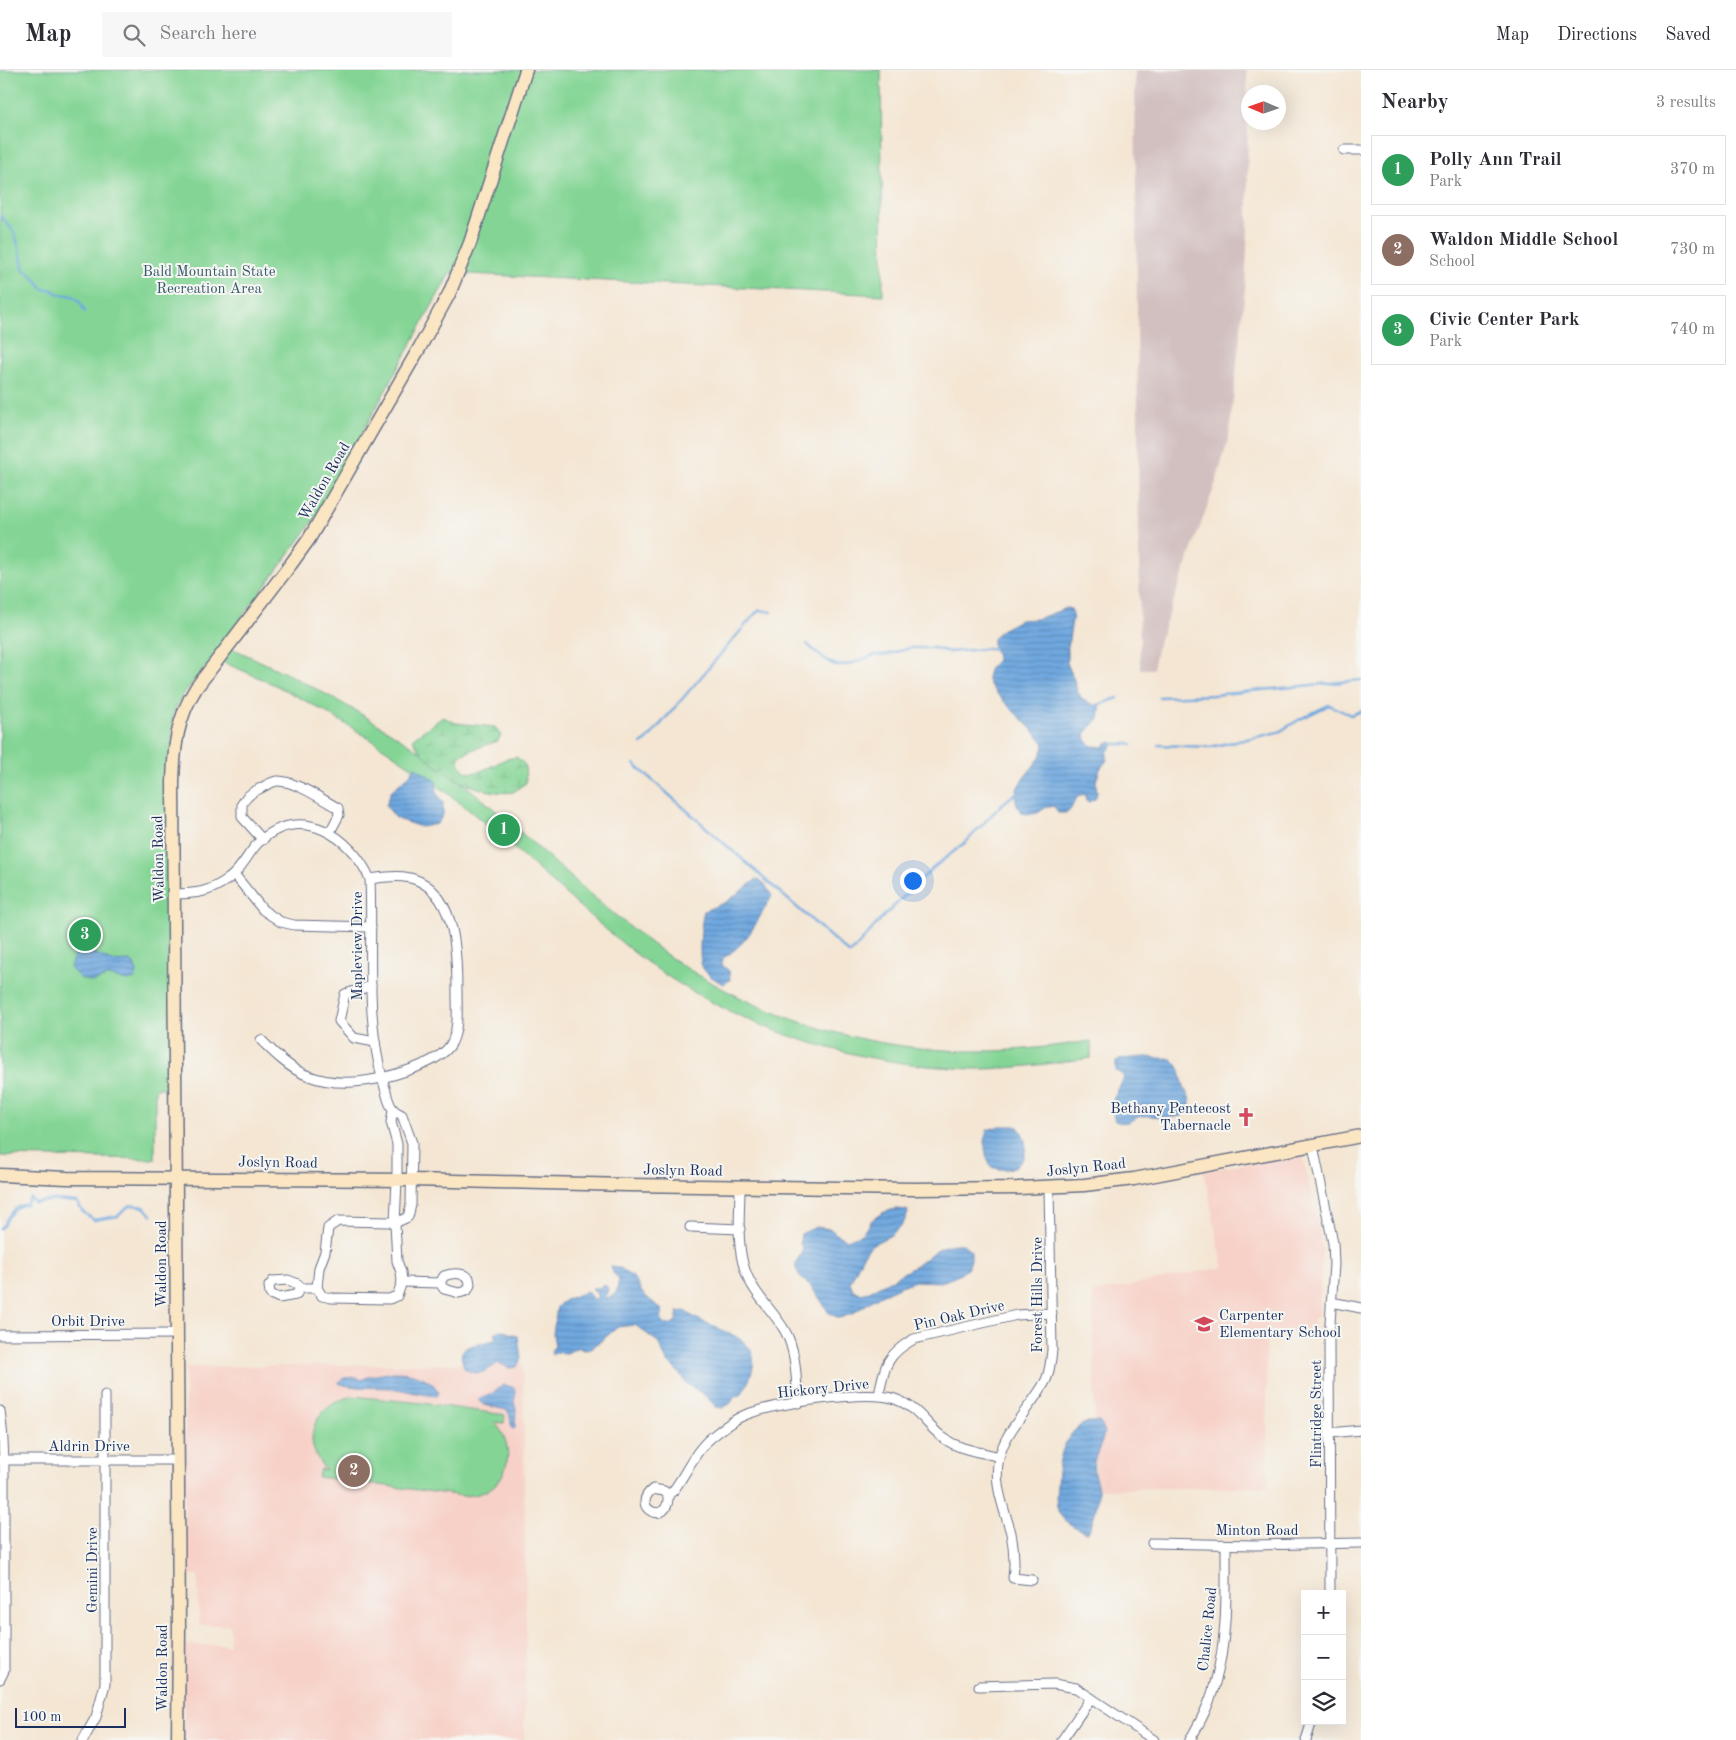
<!DOCTYPE html>
<html lang="en">
<head>
<meta charset="utf-8">
<style>
  :root { --surface:#fff; --page:#f7f7f7; --text:#2b2b33; --muted:#7c7c81; --line:#e1e1e2; --accent:#d1495b }
  body { margin:0; font-family:"Old Standard TT",serif; background:var(--page); color:var(--text) }
  .controls { position:absolute; right:15px; bottom:15px; display:grid; overflow:hidden; border-radius:0px; box-shadow:0 5px 20px #0002 }
  .controls button { width:45px; height:45px; display:grid; place-items:center; padding:0; border:0; border-bottom:1px solid var(--line); background:var(--surface); color:var(--text); font:25px sans-serif }
  .compass { position:absolute; left:1241px; top:15px; width:45px; height:45px; border-radius:50%; background:var(--surface); box-shadow:0 5px 20px #0002; rotate:272deg }
  .scale { position:absolute; left:15px; bottom:12px; width:111px; box-sizing:border-box; padding-left:5px; border:2px solid #1b2f5e; border-top:0; font-size:14px; line-height:18px; white-space:nowrap; color:#1b2f5e; -webkit-text-stroke:4px #f6f6f2; paint-order:stroke }
  .you { position:absolute; left:912px; top:810px; width:18px; height:18px; margin:-12px; border:4px solid #fff; border-radius:50%; background:#1a73e8; box-shadow:0 0 0 8px #1a73e833 }
  .badge { display:grid; place-items:center; width:32px; height:32px; border-radius:50%; background:var(--accent); color:#fff; font-size:16px; font-weight:700 }
  .pin { position:absolute; translate:-50% -50%; border:2px solid #fff; box-shadow:0 1px 5px #0006 }
  .list { margin:0; padding:0; list-style:none }
  h2 { display:flex; justify-content:space-between; align-items:center; height:65px; margin:0; padding:0 20px; font-size:21px }
  h2 small { font-size:16px; font-weight:400; color:var(--muted) }
  .list li { display:grid; grid-template-columns:32px 1fr auto; gap:15px; align-items:center; box-sizing:border-box; height:70px; margin:0 10px 10px; padding:0 10px; border:1px solid var(--line); border-radius:0px }
  .list b { display:block; font-size:19px; white-space:nowrap }
  .list p { margin:0; font-size:16px; white-space:nowrap; color:var(--muted) }
  .list em { font-size:16px; font-style:normal; color:var(--muted) }
  .icon { flex:none; width:28px; height:28px; fill:none; stroke:currentColor; stroke-width:2; stroke-linecap:round; stroke-linejoin:round }
  .map { position:relative; flex:none; width:1361px; height:1670px; overflow:hidden }
  header { display:flex; align-items:center; gap:30px; box-sizing:border-box; height:70px; padding:0 25px; background:var(--surface); border-bottom:1px solid var(--line) }
  header strong { font-size:24px }
  nav { display:flex; gap:28px; margin-inline-start:auto; font-size:18px }
  .search { width:350px; height:45px; background:var(--page); display:flex; align-items:center; gap:12px; box-sizing:border-box; padding:0 18px; border-radius:0px; color:var(--muted); font-size:19px }
  main { display:flex }
  aside { flex:1; background:var(--surface) }
  .map>svg:first-child { display:block }
  .built { fill:#f7d1c7 }
  .railway { fill:#d2bfc0 }
  .green { fill:#84d595; stroke:#50827a }
  .wetland { fill:url(#wetland-marsh); stroke:#50827a }
  .water { fill:url(#water-rules); stroke:#466c9e }
  .lines { fill:none; stroke-linecap:round; stroke-linejoin:round }
  .stream { stroke:#70a8df; stroke-width:2.5 }
  .street-casing { stroke:#676f87; stroke-width:11 }
  .secondary-casing { stroke:#676f87; stroke-width:15 }
  .street { stroke:#fff; stroke-width:9 }
  .secondary { stroke:#fbe6c3; stroke-width:12 }
  .labels { text-anchor:middle; stroke-width:4; stroke-linejoin:round; paint-order:stroke }
  .park-label { font-size:15px; fill:#35586c; stroke:#f6f6f2 }
  .street-label { font-size:15px; fill:#1b2f5e; stroke:#f6f6f2 }
  .poi-label { font-size:15px; fill:#1b2f5e; stroke:#f6f6f2; text-anchor:end }
</style>
</head>
<body>
<header>
<strong>Map</strong>
<div class="search"><svg class="icon" aria-label="search" viewBox="0 0 24 24"><circle cx="10" cy="10" r="6"/><path d="M15 15l6 6"/></svg>Search here</div>
<nav><a>Map</a><a>Directions</a><a>Saved</a></nav>
</header>
<main>
<div class="map">
<svg width="1361" height="1670" viewBox="0 0 1361 1670">
  <defs>
    <pattern id="wetland-marsh" width="20" height="14" patternUnits="userSpaceOnUse" patternTransform="scale(1.25)"><rect width="20" height="14" fill="#84d595"/><path d="M1 5h8M5 5V1M11 12h8M15 12V8" fill="none" stroke="#71b783"/></pattern>
    <pattern id="water-rules" width="6" height="5" patternUnits="userSpaceOnUse" patternTransform="scale(1.25)"><rect width="6" height="5" fill="#70a8df"/><path d="M0 2.5h6" fill="none" stroke="#5b89b8"/></pattern>
  </defs>
  <rect width="100%" height="100%" fill="#f6f6f2"/>
  <filter id="ink" filterUnits="userSpaceOnUse"><feTurbulence type="fractalNoise" baseFrequency=".02" numOctaves="2"/><feDisplacementMap in="SourceGraphic" scale="10" xChannelSelector="R" yChannelSelector="G"/><feConvolveMatrix kernelMatrix="1 2 1 2 8 2 1 2 1" color-interpolation-filters="sRGB"/></filter>
  <filter id="wash" filterUnits="userSpaceOnUse"><feTurbulence type="fractalNoise" baseFrequency=".0096" numOctaves="4" result="noise"/><feDisplacementMap in="SourceGraphic" scale="20" xChannelSelector="R" yChannelSelector="G"/><feGaussianBlur stdDeviation="1.12" result="paint"/><feColorMatrix in="noise" values="0 0 0 0 0 0 0 0 0 0 0 0 0 0 0 0 0 1.4 0 .05"/><feComposite in="paint" operator="in"/></filter>
  <g filter="url(#wash)">
    <rect width="100%" height="100%" fill="#f4e6d3"/>
    <g class="built">
      <polygon points="1302,1083 1322,1178 1319,1246 1313,1248 1314,1261 1266,1262 1268,1417 1096,1419 1093,1223 1223,1197 1204,1101"/>
      <polygon points="523,1293 526,1570 524,1670 184,1670 184,1575 229,1575 230,1555 199,1555 198,1505 185,1505 185,1297"/>
    </g>
    <polygon class="railway" points="1135,0 1247,0 1248,157 1245,220 1229,365 1217,409 1158,574 1153,599 1140,599"/>
    <g class="green">
      <path d="M0,0H881L883,225L450,203L315,449L222,574C299,607 371,646 439,695C511,748 573,814 644,868C740,943 861,982 982,981C1019,981 1055,976 1091,971V988C1053,993 1015,999 976,999C852,996 729,957 631,880C562,825 499,759 427,708C380,674 329,642 277,616C256,606 234,597 213,588L182,626L173,644L170,713L171,1018H155V1089L0,1086Z"/>
      <path d="M353,1326L422,1333L505,1345L504,1353L494,1352C515,1373 512,1409 484,1422C478,1425 471,1425 464,1426L318,1407L320,1399L326,1400C298,1369 315,1335 353,1326Z"/>
    </g>
    <path class="wetland" d="M443,647L456,653L495,657L501,664L498,671L474,679L458,687C463,717 489,696 504,690C508,688 513,688 517,687L525,695L526,713C522,715 517,720 513,722C503,725 473,718 464,713C449,706 416,684 413,668Z"/>
    <g class="water">
      <path d="M1067,538L1071,539L1073,544L1067,582V593L1073,607L1077,621L1083,630L1094,635L1101,634L1099,648L1085,664L1086,670L1092,676L1106,677L1105,675L1112,672V676L1107,682V690L1100,699L1096,711L1097,723L1095,729L1089,732L1086,731L1085,724C1073,725 1075,737 1067,743H1058L1055,737C1047,735 1046,738 1039,742C1034,745 1027,744 1022,743C1000,715 1042,700 1044,674C1034,658 990,622 988,610C986,601 992,596 997,590C997,582 992,577 993,569L1001,560L1020,550L1037,549Z"/>
      <polygon points="415,697 436,711 437,724 443,732 443,745 437,754 421,757 397,749 386,736 391,721 409,706"/>
      <path d="M757,809L764,813L772,826C756,851 750,872 723,888L722,895L729,901L730,910L723,914C715,909 706,905 702,896C698,886 701,852 704,841L726,832Z"/>
      <polygon points="85,882 94,883 113,892 130,891 134,894 137,902 135,909 127,911 109,906 93,912 80,908 70,898 74,885"/>
      <path d="M1146,987L1172,989C1183,1000 1180,1005 1184,1017C1186,1022 1190,1026 1190,1032C1191,1055 1157,1045 1144,1046C1131,1047 1130,1056 1115,1051L1111,1034L1124,1008L1121,1003L1116,1001V992L1119,989Z"/>
      <path d="M1000,1056H1017C1036,1077 1022,1108 991,1097C984,1084 984,1074 987,1060Z"/>
      <path d="M895,1139L907,1140L908,1143L903,1154L891,1165L871,1175L862,1187L850,1212L853,1220L862,1224C878,1218 900,1205 915,1196C934,1184 937,1173 963,1174L971,1181V1190L968,1198L959,1205L942,1212L915,1211L901,1216L879,1226L852,1244L839,1248L829,1243L820,1229L810,1215L801,1208L796,1199V1193L803,1179L800,1173L801,1164L816,1157L831,1159L837,1165L847,1170L862,1164L872,1150L882,1143Z"/>
      <path d="M611,1196L616,1198H621L626,1203L633,1207L643,1224L661,1239C663,1245 659,1251 666,1255L672,1254L676,1251L678,1242L685,1241C718,1267 780,1262 741,1325L735,1326L731,1333L723,1338L716,1337L706,1326L686,1313L680,1304L666,1290L658,1272L635,1255L617,1257C612,1262 593,1279 586,1280C582,1280 581,1279 578,1277L567,1283L556,1282L551,1284L552,1279L555,1276L553,1264L557,1237C565,1228 575,1226 587,1222L593,1229H597V1224L592,1218H599L605,1215L608,1218L606,1229C618,1221 616,1226 619,1209L613,1203Z"/>
      <path d="M501,1260L518,1266L521,1288L517,1297L510,1298L498,1293C485,1302 480,1307 465,1299C458,1282 461,1277 479,1274C484,1273 490,1271 495,1270L496,1262Z"/>
      <path d="M393,1302C411,1302 431,1306 439,1323L437,1326C421,1325 406,1320 389,1318C373,1317 354,1319 338,1313L344,1308L356,1307L362,1310C370,1304 383,1305 393,1302Z"/>
      <path d="M504,1315L513,1317L516,1322L514,1332L516,1339L515,1358L513,1359C509,1353 512,1345 507,1340L484,1335L478,1330C482,1326 485,1327 490,1325C496,1322 498,1317 504,1315Z"/>
      <path d="M1088,1352H1099C1111,1364 1096,1379 1094,1393C1092,1403 1097,1410 1098,1420C1099,1430 1093,1454 1088,1462H1084C1077,1458 1066,1453 1061,1446C1055,1438 1056,1425 1057,1415C1058,1392 1063,1361 1088,1352Z"/>
    </g>
    <g class="lines">
      <g class="stream">
        <path d="M0,146C4,151 10,155 13,161C20,173 20,187 24,200L30,203L43,219L53,220C63,232 73,214 85,242"/>
        <polyline points="807,574 818,584 831,593 838,596 850,594 875,585 885,585 910,578 934,578 949,582 994,578"/>
        <polyline points="1159,627 1213,625 1361,610"/>
        <polyline points="1101,634 1118,628"/>
        <polyline points="641,674 647,670 755,544 760,540 771,542"/>
        <polyline points="1112,674 1132,674"/>
        <polyline points="1158,675 1210,677 1279,662 1300,649 1329,635 1351,645 1361,641"/>
        <polyline points="634,694 850,884 882,848 933,798 967,771 1002,734 1016,723"/>
        <path d="M0,1158L4,1155C8,1146 15,1134 26,1135L30,1128L35,1133L55,1130L77,1132L83,1142L94,1150L118,1146C132,1134 124,1134 144,1137L151,1145"/>
      </g>
    </g>
  </g>
  <g filter="url(#ink)">
    <g class="lines">
      <g class="street-casing">
        <g id="street">
          <polyline points="1344,80 1361,80"/>
          <path d="M263,770L242,747V734C246,727 252,722 259,719C265,716 271,712 277,711C294,710 323,730 338,738L339,745L330,762"/>
          <polyline points="234,804 263,840 281,852 294,855 371,857"/>
          <path d="M174,824C196,824 210,822 228,809C242,800 248,782 260,771C302,734 351,766 370,809C373,879 364,950 385,1018C387,1024 388,1034 393,1039C395,1042 399,1043 402,1045L412,1073L411,1135L408,1147L395,1153"/>
          <polyline points="371,916 345,924 339,951 354,968 375,972"/>
          <path d="M261,970C274,983 291,1000 309,1006C322,1011 339,1013 354,1012C378,1011 442,995 452,972C459,957 457,939 457,923C457,887 457,829 419,811C403,804 386,807 370,809"/>
          <polyline points="1313,1076 1333,1173 1334,1194 1329,1268 1330,1524"/>
          <path d="M740,1116C740,1143 736,1175 745,1200C753,1224 773,1240 785,1261C797,1282 796,1310 798,1333"/>
          <polyline points="690,1157 740,1159"/>
          <path d="M402,1212L440,1213L444,1219L459,1223L467,1221L470,1215L469,1208C461,1202 453,1203 444,1206L440,1213"/>
          <polyline points="300,1218 296,1225 279,1228 270,1224 269,1216 273,1211 288,1210 298,1214 300,1218 317,1218 322,1226 331,1228 389,1229 397,1226 402,1212 401,1202 397,1191 395,1153 397,1110 397,1074 391,1052 393,1041"/>
          <polyline points="317,1218 319,1198 325,1182 328,1158 338,1151 390,1152 395,1153"/>
          <polyline points="1331,1232 1361,1238"/>
          <polyline points="0,1265 177,1264"/>
          <path d="M879,1325C884,1296 887,1284 914,1269L1017,1245L1052,1243"/>
          <path d="M0,1341C5,1375 4,1410 4,1444C4,1496 4,1549 4,1601L0,1609"/>
          <polyline points="1330,1363 1361,1360"/>
          <polyline points="0,1390 178,1390"/>
          <path d="M668,1425C670,1458 628,1438 653,1419L664,1421L668,1425L673,1421C687,1403 694,1381 713,1366C722,1359 734,1349 745,1345C774,1334 866,1319 895,1329C920,1338 926,1356 945,1369C960,1380 982,1382 999,1387"/>
          <polyline points="1152,1473 1255,1475 1361,1473"/>
          <path d="M1032,1510L1013,1508C1015,1493 1014,1478 1011,1463C1004,1438 993,1414 999,1388C1006,1358 1032,1337 1046,1310C1050,1301 1051,1290 1052,1280L1049,1117"/>
          <polyline points="979,1616 1054,1614 1076,1618 1154,1670"/>
          <polyline points="83,1670 96,1647 105,1614 105,1325"/>
          <polyline points="1062,1670 1091,1628"/>
          <path d="M1190,1670C1200,1652 1210,1634 1215,1613C1228,1569 1226,1521 1226,1475"/>
          <polyline points="1306,1670 1312,1651"/>
        </g>
      </g>
      <g class="secondary-casing">
        <g id="secondary">
          <polyline points="0,1105 67,1108 412,1110 628,1115 913,1119 1019,1118 1084,1115 1134,1109 1361,1066"/>
          <path d="M178,1670L179,1558L173,712C174,677 177,648 196,618L291,494L309,469L420,277L449,224L470,173L526,0"/>
        </g>
      </g>
      <use href="#street" class="street"/>
      <use href="#secondary" class="secondary"/>
    </g>
  </g>
  <defs>
    <g id="church-bare" transform="scale(1.5)"><path d="M-1.2-6h2.4v3.5h3.3v2.4h-3.3V6h-2.4V-.1h-3.3v-2.4h3.3Z" fill="#d1495b" stroke="#f6f6f2" stroke-width="2.5" paint-order="stroke"/></g>
    <g id="school-bare" transform="scale(1.5)"><path d="M0-5L7-2L0 1L-7-2ZM-4 1L0 2.5L4 1V4Q0 6-4 4Z" fill="#d1495b" stroke="#f6f6f2" stroke-width="2.5" paint-order="stroke"/></g>
  </defs>
  <g fill-rule="evenodd">
    <use href="#church-bare" x="1246" y="1047"/>
    <use href="#school-bare" x="1204" y="1254"/>
  </g>
  <g class="labels">
    <g class="park-label">
      <text x="209" y="206">Bald Mountain State<tspan x="209" dy="17">Recreation Area</tspan></text>
    </g>
    <g class="street-label">
      <text transform="translate(324 411) rotate(-60)" y="5">Waldon Road</text>
      <text transform="translate(158 789) rotate(-91)" y="5">Waldon Road</text>
      <text transform="translate(357 876) rotate(-90)" y="5">Mapleview Drive</text>
      <text transform="translate(278 1092) rotate(1)" y="5">Joslyn Road</text>
      <text transform="translate(1086 1097) rotate(-6)" y="5">Joslyn Road</text>
      <text transform="translate(683 1100) rotate(1)" y="5">Joslyn Road</text>
      <text transform="translate(161 1194) rotate(-90)" y="5">Waldon Road</text>
      <text transform="translate(1037 1225) rotate(-90)" y="5">Forest Hills Drive</text>
      <text transform="translate(959 1245) rotate(-13)" y="5">Pin Oak Drive</text>
      <text x="88" y="1256">Orbit Drive</text>
      <text transform="translate(823 1318) rotate(-6)" y="5">Hickory Drive</text>
      <text transform="translate(1316 1344) rotate(-90)" y="5">Flintridge Street</text>
      <text x="89" y="1381">Aldrin Drive</text>
      <text x="1257" y="1465">Minton Road</text>
      <text transform="translate(92 1500) rotate(-90)" y="5">Gemini Drive</text>
      <text transform="translate(1207 1559) rotate(-84)" y="5">Chalice Road</text>
      <text transform="translate(162 1598) rotate(-90)" y="5">Waldon Road</text>
    </g>
    <g class="poi-label">
      <text x="1231" y="1043">Bethany Pentecost<tspan x="1231" dy="17">Tabernacle</tspan></text>
      <text x="1219" y="1250" text-anchor="start">Carpenter<tspan x="1219" dy="17">Elementary School</tspan></text>
    </g>
  </g>
</svg>
<div class="controls">
<button>+</button>
<button>−</button>
<button><svg class="icon" aria-label="layers" viewBox="0 0 24 24"><path d="M12 4l9 5-9 5-9-5zM3 14l9 5 9-5"/></svg></button>
</div>
<svg class="compass" viewBox="-18 -18 36 36"><path d="M0-13l5 13h-10z" fill="#e53935"/><path d="M0 13l5-13h-10z" fill="#7c7c81"/></svg>
<div class="scale">100 m</div>
<div class="you"></div>
<div class="pin badge" style="left:504px;top:760px;background:#2e9e5b">1</div>
<div class="pin badge" style="left:354px;top:1401px;background:#8d6e63">2</div>
<div class="pin badge" style="left:85px;top:865px;background:#2e9e5b">3</div>
</div>
<aside>
<h2>Nearby<small>3 results</small></h2>
<ul class="list">
<li><span class="badge" style="background:#2e9e5b">1</span><div><b>Polly Ann Trail</b><p>Park</p></div><em>370 m</em></li>
<li><span class="badge" style="background:#8d6e63">2</span><div><b>Waldon Middle School</b><p>School</p></div><em>730 m</em></li>
<li><span class="badge" style="background:#2e9e5b">3</span><div><b>Civic Center Park</b><p>Park</p></div><em>740 m</em></li>
</ul>
</aside>
</main>
</body>
</html>
